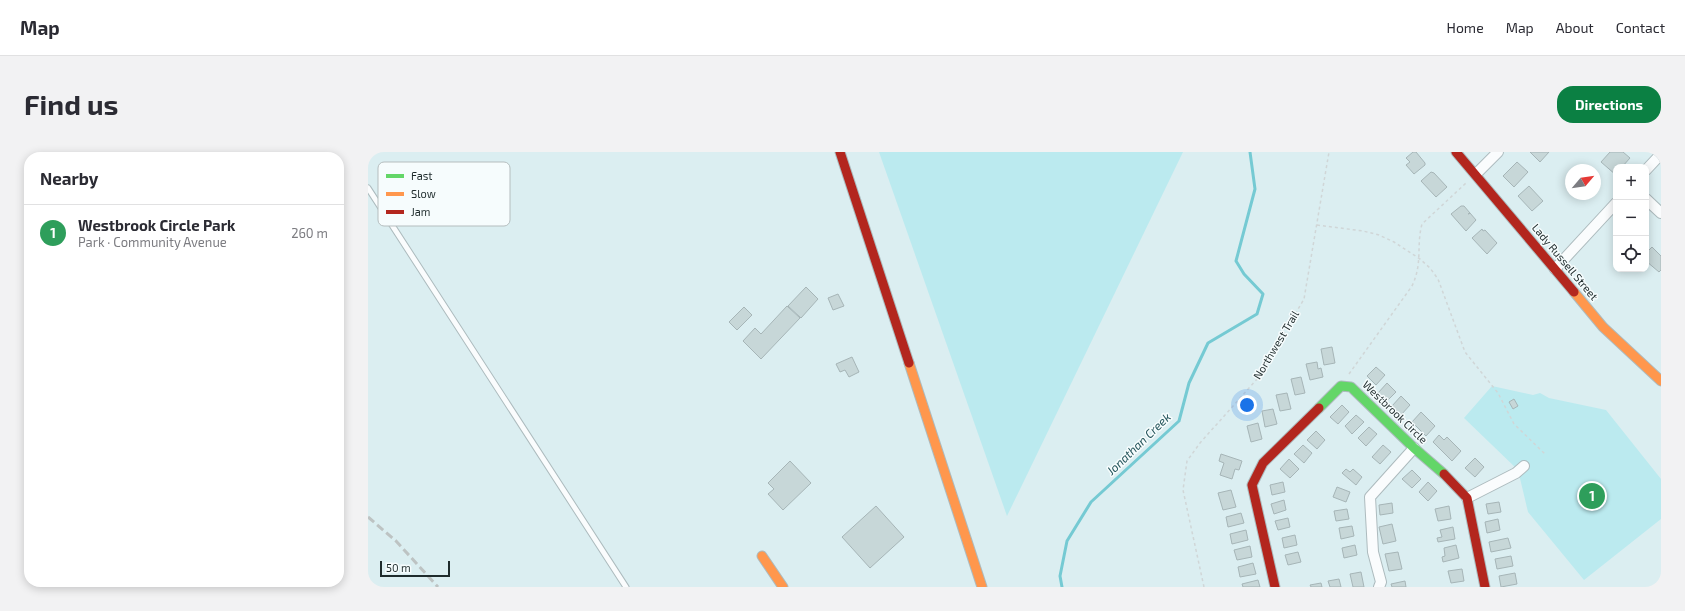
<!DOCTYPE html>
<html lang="en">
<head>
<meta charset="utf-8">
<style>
  :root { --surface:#fff; --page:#f2f2f3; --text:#2b2b33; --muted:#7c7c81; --line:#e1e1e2; --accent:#0b8043 }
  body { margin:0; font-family:"Exo 2",sans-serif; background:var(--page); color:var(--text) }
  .controls { position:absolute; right:12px; top:12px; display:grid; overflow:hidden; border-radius:8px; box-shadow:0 2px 10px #0003 }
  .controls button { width:36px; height:36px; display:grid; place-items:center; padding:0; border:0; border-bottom:1px solid var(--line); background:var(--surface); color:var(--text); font:20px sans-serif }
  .compass { position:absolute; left:1197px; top:12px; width:36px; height:36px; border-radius:50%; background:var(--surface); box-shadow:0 2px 10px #0003; rotate:61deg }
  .scale { position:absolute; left:12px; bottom:10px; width:70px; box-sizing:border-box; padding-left:4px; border:2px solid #1e2b2c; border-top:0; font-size:11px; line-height:14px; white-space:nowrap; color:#1e2b2c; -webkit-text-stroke:3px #f6fcfd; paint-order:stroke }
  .you { position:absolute; left:879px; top:253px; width:14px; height:14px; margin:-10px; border:3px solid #fff; border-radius:50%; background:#1a73e8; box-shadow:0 0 0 6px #1a73e833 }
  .badge { display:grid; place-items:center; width:26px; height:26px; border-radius:50%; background:var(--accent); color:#fff; font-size:13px; font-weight:700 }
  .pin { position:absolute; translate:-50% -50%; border:2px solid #fff; box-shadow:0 1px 4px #0006 }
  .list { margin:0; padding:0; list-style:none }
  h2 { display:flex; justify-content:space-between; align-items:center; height:52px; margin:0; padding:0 16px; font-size:17px }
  h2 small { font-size:13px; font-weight:400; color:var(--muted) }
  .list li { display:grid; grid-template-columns:26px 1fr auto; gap:12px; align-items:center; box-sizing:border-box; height:56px; padding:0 16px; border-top:1px solid var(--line) }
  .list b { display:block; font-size:15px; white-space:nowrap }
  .list p { margin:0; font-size:13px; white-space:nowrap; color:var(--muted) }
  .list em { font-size:13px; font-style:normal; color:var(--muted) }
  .icon { flex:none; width:22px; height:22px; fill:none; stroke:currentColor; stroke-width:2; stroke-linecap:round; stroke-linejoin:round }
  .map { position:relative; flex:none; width:1293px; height:435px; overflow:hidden; border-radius:16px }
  header { display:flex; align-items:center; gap:24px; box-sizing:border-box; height:56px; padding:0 20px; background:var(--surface); border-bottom:1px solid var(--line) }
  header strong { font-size:19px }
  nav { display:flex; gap:22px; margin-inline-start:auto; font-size:14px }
  .intro { display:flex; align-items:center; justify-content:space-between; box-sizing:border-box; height:96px; padding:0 24px }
  h1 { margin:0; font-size:28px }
  .button { padding:10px 18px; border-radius:16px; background:var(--accent); color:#fff; font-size:14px; font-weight:700 }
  main { display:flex; gap:24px; padding:0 24px }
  aside { flex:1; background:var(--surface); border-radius:16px; box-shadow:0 2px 10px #0003 }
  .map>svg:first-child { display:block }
  .green { fill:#bbeaef }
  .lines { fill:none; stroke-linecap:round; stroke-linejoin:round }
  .stream { stroke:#75cad3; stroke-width:3 }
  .building { fill:#c7d7d8; stroke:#a6b5b7 }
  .lane-casing { stroke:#adbbbe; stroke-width:7 }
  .street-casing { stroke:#adbbbe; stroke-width:12 }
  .fast-casing { stroke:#adbbbe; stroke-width:11 }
  .slow-casing { stroke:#adbbbe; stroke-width:11 }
  .jam-casing { stroke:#adbbbe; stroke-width:11 }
  .path { stroke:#d0d6d7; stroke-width:1.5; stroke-dasharray:3 3; stroke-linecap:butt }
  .lane { stroke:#fafcfd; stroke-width:5 }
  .street { stroke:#fafcfd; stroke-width:10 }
  .fast { stroke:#63d668; stroke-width:9 }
  .slow { stroke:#ff974d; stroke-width:9 }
  .jam { stroke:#b3261e; stroke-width:9 }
  .rail { stroke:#bdc3c3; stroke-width:3; stroke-dasharray:8 4; stroke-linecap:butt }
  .labels { text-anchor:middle; stroke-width:3; stroke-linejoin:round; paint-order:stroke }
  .street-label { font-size:11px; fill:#1e2b2c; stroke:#f6fcfd }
  .water-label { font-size:12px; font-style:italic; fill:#26565c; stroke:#f6fcfd }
  .key { fill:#f6fcfd; stroke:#b5bdbe; stroke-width:1 }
  .key-label { font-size:11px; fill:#1e2b2c }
</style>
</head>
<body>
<header>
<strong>Map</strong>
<nav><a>Home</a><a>Map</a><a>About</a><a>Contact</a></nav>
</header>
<div class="intro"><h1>Find us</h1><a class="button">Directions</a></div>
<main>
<aside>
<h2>Nearby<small></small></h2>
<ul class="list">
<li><span class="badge" style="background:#2e9e5b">1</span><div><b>Westbrook Circle Park</b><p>Park · Community Avenue</p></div><em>260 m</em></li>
</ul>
</aside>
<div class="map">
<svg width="1293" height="435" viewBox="0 0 1293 435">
  <rect width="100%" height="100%" fill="#dbeef1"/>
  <g class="green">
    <polygon points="511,0 815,0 639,364"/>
    <polygon points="1124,234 1165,243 1172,241 1181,246 1238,258 1293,327 1293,367 1216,428 1160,360 1150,318 1096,266"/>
  </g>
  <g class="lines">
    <polyline class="stream" points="694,435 692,424 699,389 723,350 811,269 821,231 840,191 889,162 895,142 876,122 868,109 887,37 882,0"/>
  </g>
  <g class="building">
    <polygon points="1045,0 1048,0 1057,11 1057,13 1046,22 1038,13 1042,10 1038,6"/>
    <polygon points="1162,0 1181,0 1172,10"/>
    <polygon points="1242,0 1255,0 1262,6 1254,15 1248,15 1248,23 1233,10"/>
    <polygon points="1149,10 1160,20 1146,35 1135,24"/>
    <polygon points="1063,20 1066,21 1079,35 1068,45 1053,29"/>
    <polygon points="1161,34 1175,49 1164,59 1150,44"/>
    <polygon points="1093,54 1096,54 1102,61 1100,62 1102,61 1108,68 1098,79 1083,62"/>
    <polygon points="1114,77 1115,79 1117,78 1129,91 1119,102 1104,86"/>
    <polygon points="1284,95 1293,104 1293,118 1291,120 1278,109 1278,101"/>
    <polygon points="438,135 450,147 433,166 420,154"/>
    <polygon points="470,142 476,154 465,158 460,146"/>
    <polygon points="419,154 432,166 393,207 375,189 387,176 393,182"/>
    <polygon points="376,155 384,163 369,178 361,170"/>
    <polygon points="964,195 967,211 956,213 953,197"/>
    <polygon points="484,205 491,220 481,225 477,218 472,220 468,212"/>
    <polygon points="949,210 950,217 953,216 955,225 942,228 938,212"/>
    <polygon points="1008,215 1017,223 1008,233 999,224"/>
    <polygon points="933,225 937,241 927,243 923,227"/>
    <polygon points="1019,231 1028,240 1019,249 1010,241"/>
    <polygon points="919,241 923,257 912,259 908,243"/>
    <polygon points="1033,244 1042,253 1033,263 1024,254"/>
    <polygon points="1146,247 1150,254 1145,257 1141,250"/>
    <polygon points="974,253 981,260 970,272 962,265"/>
    <polygon points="905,257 909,272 897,275 894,259"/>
    <polygon points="1053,260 1067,274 1058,284 1044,270"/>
    <polygon points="988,263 996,270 984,282 977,274"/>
    <polygon points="890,271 894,287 883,290 879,274"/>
    <polygon points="1001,275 1009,282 998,294 990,286"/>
    <polygon points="948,279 957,288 949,297 939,288"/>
    <polygon points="1071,283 1076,288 1079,285 1093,299 1084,309 1065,290"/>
    <polygon points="935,293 944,301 936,311 926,302"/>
    <polygon points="1015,293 1023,300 1012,312 1004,305"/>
    <polygon points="853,302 874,309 871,318 867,317 864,327 852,323 856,311 851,309"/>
    <polygon points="1107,306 1116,315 1107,325 1097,316"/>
    <polygon points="921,307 931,317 922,326 912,317"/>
    <polygon points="422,309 443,331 415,358 400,342 406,337 400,331"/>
    <polygon points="978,317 982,320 985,317 994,325 988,333 974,321"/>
    <polygon points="1044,318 1053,327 1044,336 1034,327"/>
    <polygon points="915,330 917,340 904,343 902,333"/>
    <polygon points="1060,330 1069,339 1060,349 1051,340"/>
    <polygon points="969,335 982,340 978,350 965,345"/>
    <polygon points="863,338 868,355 855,358 850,341"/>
    <polygon points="916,348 918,358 906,362 903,352"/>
    <polygon points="1131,350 1133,360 1120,362 1118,352"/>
    <polygon points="1024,351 1025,361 1012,363 1011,353"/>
    <polygon points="508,354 536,385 502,416 474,385"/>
    <polygon points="1081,354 1083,367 1070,369 1067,357"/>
    <polygon points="979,357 981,367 968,369 966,359"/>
    <polygon points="873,361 876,371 860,375 858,365"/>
    <polygon points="920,366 922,375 910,378 907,369"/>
    <polygon points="1130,367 1132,378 1119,381 1117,370"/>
    <polygon points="1024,372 1028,389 1015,392 1011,375"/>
    <polygon points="984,374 986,384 973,387 971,376"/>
    <polygon points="1085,375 1087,387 1070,390 1069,386 1074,385 1072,378"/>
    <polygon points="878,378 880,388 864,392 862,382"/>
    <polygon points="927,383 929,393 916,396 914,386"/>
    <polygon points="1140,386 1143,396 1123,400 1121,390"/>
    <polygon points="987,393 989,403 976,406 974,396"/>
    <polygon points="1088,393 1091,406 1075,410 1074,405 1077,404 1076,396"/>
    <polygon points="882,394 884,405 869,408 866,398"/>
    <polygon points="930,400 933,410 920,413 917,403"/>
    <polygon points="1030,400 1034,417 1021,419 1017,402"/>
    <polygon points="1143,404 1145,414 1129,417 1127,407"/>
    <polygon points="885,411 888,422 872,425 870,415"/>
    <polygon points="1094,417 1096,429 1083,431 1080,419"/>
    <polygon points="993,420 996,435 985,435 982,422"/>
    <polygon points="1147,421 1149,432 1133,435 1131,424"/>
    <polygon points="971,427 973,435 962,435 960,429"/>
    <polygon points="890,428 892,435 875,435 874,432"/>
    <polygon points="1037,429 1038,435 1024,435 1023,432"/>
    <polygon points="953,431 954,435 943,435 942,433"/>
  </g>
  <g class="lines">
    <g class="lane-casing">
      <polyline id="lane" points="0,36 258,435"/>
    </g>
    <g class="street-casing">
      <g id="street">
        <polyline points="1278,18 1293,2"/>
        <polyline points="1108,22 1130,0"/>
        <polyline points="1278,47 1293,61"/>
        <polyline points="1187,117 1248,51"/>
        <polyline points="1099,346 1148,321 1156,314"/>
        <polyline points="1011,435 1013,430 1005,400 1002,345 1046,296"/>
      </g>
    </g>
    <g class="fast-casing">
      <polyline id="fast" points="951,256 973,234 983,235 1046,296 1076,322"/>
    </g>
    <g class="slow-casing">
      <g id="slow">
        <polyline points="1206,140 1235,175 1293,229"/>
        <polyline points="541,211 614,435"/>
        <polyline points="394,404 415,435"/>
      </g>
    </g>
    <g class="jam-casing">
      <g id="jam">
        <polyline points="472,0 541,211"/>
        <polyline points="1088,0 1206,140"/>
        <polyline points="1076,322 1099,346 1117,435"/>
        <polyline points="907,435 884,333 895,311 951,256"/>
      </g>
    </g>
    <g class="path">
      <polyline points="949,73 995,79 1011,83 1026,90 1052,107 1062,116 1070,127 1097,200 1130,241 1146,272 1177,302"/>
      <path d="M981,222L1044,134C1055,111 1048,94 1054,72L1098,31"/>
      <polyline points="836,435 815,338 819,309 832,291 890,226 936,147 961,0"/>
    </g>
    <use href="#lane" class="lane"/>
    <use href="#street" class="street"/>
    <use href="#fast" class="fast"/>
    <use href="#slow" class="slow"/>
    <use href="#jam" class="jam"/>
    <polyline class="rail" points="0,365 28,389 70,435"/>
  </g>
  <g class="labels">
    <g class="street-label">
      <text transform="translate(1197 110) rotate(50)" y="4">Lady Russell Street</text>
      <text transform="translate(908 193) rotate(-59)" y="4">Northwest Trail</text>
      <text transform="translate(1027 260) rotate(44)" y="4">Westbrook Circle</text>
    </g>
    <g class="water-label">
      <text transform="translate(771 292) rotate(-44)" y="4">Jonathan Creek</text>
    </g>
  </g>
  <rect x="10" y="10" width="132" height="64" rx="6" class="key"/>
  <rect x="18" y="22" width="18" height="4" fill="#63d668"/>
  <rect x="18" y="40" width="18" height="4" fill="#ff974d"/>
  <rect x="18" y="58" width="18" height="4" fill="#b3261e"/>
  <g class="key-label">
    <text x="43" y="28">Fast</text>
    <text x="43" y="46">Slow</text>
    <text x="43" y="64">Jam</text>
  </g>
</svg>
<div class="controls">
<button>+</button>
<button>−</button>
<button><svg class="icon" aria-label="locate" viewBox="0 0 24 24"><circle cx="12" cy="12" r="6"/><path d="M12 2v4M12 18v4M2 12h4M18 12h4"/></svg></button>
</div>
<svg class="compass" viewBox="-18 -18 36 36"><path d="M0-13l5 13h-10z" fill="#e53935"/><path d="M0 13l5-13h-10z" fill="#7c7c81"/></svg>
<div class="scale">50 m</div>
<div class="you"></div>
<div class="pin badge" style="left:1224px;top:344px;background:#2e9e5b">1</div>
</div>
</main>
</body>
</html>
